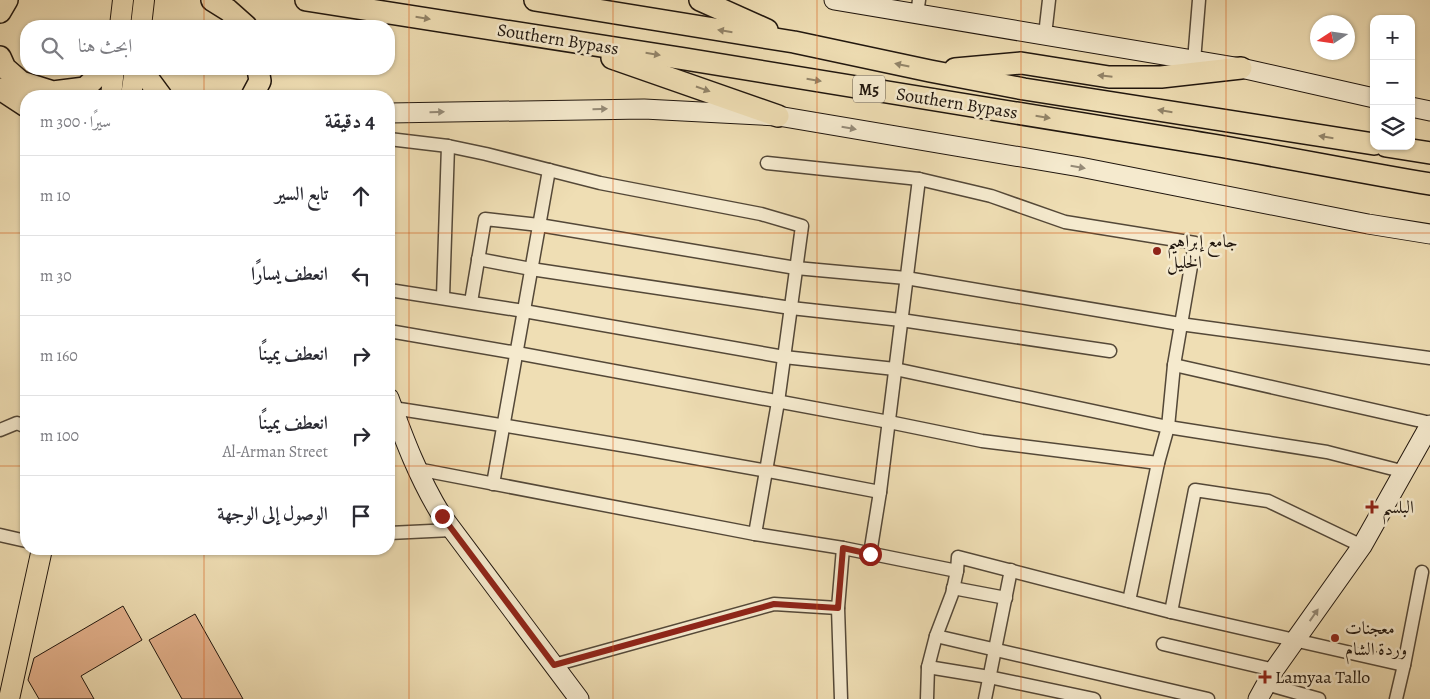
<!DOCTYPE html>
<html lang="ar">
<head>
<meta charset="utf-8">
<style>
  :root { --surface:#fff; --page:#f2f2f3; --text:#2b2b33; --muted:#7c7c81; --line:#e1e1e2 }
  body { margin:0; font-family:Alegreya,Amiri,serif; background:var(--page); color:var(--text); direction:rtl }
  .controls { position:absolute; right:15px; top:15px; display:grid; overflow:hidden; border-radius:10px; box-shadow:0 1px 4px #0004 }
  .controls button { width:45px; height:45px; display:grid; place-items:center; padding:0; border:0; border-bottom:1px solid var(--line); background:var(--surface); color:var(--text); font:25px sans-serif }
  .compass { position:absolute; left:1310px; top:15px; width:45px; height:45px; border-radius:50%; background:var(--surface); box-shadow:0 1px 4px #0004; rotate:258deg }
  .stop { position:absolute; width:15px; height:15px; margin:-11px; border:4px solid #8f2418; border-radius:50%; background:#fff }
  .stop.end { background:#8f2418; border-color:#fff; box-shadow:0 1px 5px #0008 }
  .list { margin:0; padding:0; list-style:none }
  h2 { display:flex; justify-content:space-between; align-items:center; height:65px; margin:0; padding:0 20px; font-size:21px }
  h2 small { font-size:16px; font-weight:400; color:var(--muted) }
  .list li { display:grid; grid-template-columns:32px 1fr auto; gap:15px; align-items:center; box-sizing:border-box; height:80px; padding:0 20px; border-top:1px solid var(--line) }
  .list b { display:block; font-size:19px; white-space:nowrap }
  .list p { margin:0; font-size:16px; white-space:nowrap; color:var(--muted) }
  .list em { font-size:16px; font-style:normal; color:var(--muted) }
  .icon { flex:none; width:28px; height:28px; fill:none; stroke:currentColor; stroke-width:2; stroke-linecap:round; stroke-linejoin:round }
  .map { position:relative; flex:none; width:1430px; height:699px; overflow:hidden; direction:ltr }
  .search { position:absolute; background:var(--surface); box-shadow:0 1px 4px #0004; left:20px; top:20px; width:375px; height:55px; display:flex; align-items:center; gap:12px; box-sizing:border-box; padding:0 18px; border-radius:20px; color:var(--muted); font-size:19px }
  .panel { position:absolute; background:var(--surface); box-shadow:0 1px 4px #0004; left:20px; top:90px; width:375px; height:465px; border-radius:20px; direction:rtl }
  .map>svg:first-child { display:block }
  .building { fill:#e3b18c; stroke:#20160e }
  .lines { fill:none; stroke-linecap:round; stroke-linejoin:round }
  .minor-casing { stroke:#544838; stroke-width:15 }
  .secondary-casing { stroke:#20160e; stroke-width:21 }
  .primary-casing { stroke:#20160e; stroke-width:22 }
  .trunk-casing { stroke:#20160e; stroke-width:24 }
  .minor { stroke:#f5eace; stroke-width:12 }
  .secondary { stroke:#f5eace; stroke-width:19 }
  .primary { stroke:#efdeb4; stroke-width:20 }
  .trunk { stroke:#efdeb4; stroke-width:21 }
  .oneway { fill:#928469 }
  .oneway2 { fill:#958b78 }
  .route { stroke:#8f2418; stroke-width:6 }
  .grid { fill:none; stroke:#d4520c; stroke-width:1; stroke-opacity:0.55 }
  .poi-dot { fill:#8f2418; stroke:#f5eace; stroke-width:2 }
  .labels { text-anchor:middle; stroke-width:5; stroke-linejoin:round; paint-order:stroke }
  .shield { fill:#f5eace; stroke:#605648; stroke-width:1 }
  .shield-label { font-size:16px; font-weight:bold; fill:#20160e }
  .street-label { font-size:18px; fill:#20160e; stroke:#f5eace }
  .poi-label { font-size:18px; fill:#20160e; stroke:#f5eace; text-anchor:start }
</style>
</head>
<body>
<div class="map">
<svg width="1430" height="699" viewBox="0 0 1430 699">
  <rect width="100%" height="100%" fill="#efdeb4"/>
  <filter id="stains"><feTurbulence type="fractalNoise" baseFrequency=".004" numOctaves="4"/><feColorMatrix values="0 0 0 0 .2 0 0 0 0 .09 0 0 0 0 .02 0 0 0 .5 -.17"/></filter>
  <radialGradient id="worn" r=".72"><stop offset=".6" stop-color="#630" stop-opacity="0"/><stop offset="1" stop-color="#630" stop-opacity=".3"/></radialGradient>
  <g class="building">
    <polygon points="123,606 142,640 81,676 94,699 39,699 28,680 34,658"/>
    <polygon points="195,614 243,699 182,699 149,640"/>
  </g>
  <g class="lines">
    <g class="minor-casing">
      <g id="minor">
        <polyline points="917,14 919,0"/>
        <polyline points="1045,35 1049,0"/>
        <polyline points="1194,61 1199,0"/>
        <polyline points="389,139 448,146 486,154 600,183 761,214 802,226 778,402 755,534"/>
        <polyline points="767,163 919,179 991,196 1065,222 1195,243 1174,365 1168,427 1158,463 1129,601"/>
        <polyline points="478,259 531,269 791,308 901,320 1110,351"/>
        <polyline points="389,290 524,311 784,357 895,369 1168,427 1327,452 1405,472"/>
        <polyline points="443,297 448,146"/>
        <polyline points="471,302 485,219 539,225 796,268 906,278 1180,324 1430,358"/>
        <polyline points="389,331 517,353 889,422 982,441 1158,463"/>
        <polyline points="1174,365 1430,423"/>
        <path d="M393,408C556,433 718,461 880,492"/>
        <polyline points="0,430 17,423 26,427"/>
        <polyline points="417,469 755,534 843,548 957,571"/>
        <polyline points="493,484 549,170"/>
        <polyline points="389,533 452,530"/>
        <polyline points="0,535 26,541"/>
        <polyline points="870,554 880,492 919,179"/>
        <polyline points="953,588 1006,598"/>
        <polyline points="1171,612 1195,490 1268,501 1362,546"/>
        <polyline points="936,636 1208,699"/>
        <polyline points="1163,644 1274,670"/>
        <polyline points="554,665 774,604 838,608"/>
        <polyline points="928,667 989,677 1094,699"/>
        <polyline points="1266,684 1319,699"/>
        <polyline points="841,699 838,608 843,548"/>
        <polyline points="927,699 928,667 936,636 952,594 957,571 958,557 1171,612 1404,665"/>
        <polyline points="985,699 1011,570"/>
        <polyline points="1396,699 1404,665 1422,572"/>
      </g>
    </g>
    <g class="secondary-casing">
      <g id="secondary">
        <polyline points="834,0 1241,68 1374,98"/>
        <polyline points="1411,107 1430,111"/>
        <polyline points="389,113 644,109 778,116 1080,167 1368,224 1430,234"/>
        <path d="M389,398C404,439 419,479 442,516L579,699"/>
        <polyline points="1258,699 1274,670 1362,546 1430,425"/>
      </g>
    </g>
    <g class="primary-casing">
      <g id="primary">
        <polyline points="120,26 123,0"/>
        <polyline points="141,26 144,0"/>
        <polyline points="111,96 114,69"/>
        <polyline points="131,96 135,69"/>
        <polyline points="9,699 42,549"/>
      </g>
    </g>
    <g class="trunk-casing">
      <g id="trunk">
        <polyline points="212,0 228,10 246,26"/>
        <path d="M306,0C598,45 891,91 1182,140C1265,153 1347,170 1430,184"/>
        <polyline points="535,0 794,42 930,71 1024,89 1374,144"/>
        <polyline points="700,0 767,30"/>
        <polyline points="0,12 7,0"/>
        <polyline points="0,57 5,68 21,82 53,92 85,88 105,69"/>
        <polyline points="612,58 778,116"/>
        <polyline points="146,69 147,77 161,96"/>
        <polyline points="955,69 1021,63 1109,77 1161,77 1241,68"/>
        <polyline points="0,89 26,106"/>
        <polyline points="252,96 260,81 258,69"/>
        <polyline points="1386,146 1430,153"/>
      </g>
    </g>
    <use href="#minor" class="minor"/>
    <use href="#secondary" class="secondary"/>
    <use href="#primary" class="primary"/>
    <use href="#trunk" class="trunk"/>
  </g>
  <defs><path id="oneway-solid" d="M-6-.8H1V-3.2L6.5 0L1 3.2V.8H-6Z" transform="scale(1.25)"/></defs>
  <g class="oneway">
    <use href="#oneway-solid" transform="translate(423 18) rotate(9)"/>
    <use href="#oneway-solid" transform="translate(725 31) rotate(-171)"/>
    <use href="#oneway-solid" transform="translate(653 54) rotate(9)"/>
    <use href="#oneway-solid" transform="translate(902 65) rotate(-168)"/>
    <use href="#oneway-solid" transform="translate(1105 76) rotate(-174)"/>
    <use href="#oneway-solid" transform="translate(814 80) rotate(9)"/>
    <use href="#oneway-solid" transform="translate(703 89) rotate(19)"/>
    <use href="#oneway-solid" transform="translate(1165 111) rotate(-171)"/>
    <use href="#oneway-solid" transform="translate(1043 117) rotate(9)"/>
    <use href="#oneway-solid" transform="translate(1326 137) rotate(-171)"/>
  </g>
  <g class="oneway2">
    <use href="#oneway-solid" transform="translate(600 109) rotate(-1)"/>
    <use href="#oneway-solid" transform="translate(437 112) rotate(-1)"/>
    <use href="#oneway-solid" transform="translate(849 128) rotate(10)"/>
    <use href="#oneway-solid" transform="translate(1078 167) rotate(10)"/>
    <use href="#oneway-solid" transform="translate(1314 615) rotate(-55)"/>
  </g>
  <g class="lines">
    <polyline class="route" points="442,516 554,665 774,604 838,608 843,548 870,554"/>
  </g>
  <path class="grid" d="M204,0V26M409,0V699M613,0V699M817,0V699M1021,0V699M1226,0V699M204,69V96M0,233H26M389,233H1430M0,466H26M389,466H1430M204,549V699"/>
  <g class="poi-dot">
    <circle cx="1157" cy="251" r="5"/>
    <path d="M1369.5 499.5h5v5h5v5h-5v5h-5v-5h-5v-5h5z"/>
    <circle cx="1335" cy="638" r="5"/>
    <path d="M1262.5 669.5h5v5h5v5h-5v5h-5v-5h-5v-5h5z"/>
  </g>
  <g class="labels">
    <rect class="shield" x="853" y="75.5" width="32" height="27" rx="4"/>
    <g class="shield-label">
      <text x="869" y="95">M5</text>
    </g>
    <g class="street-label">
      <text transform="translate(558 39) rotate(9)" y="6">Southern Bypass</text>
      <text transform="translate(957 103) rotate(9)" y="6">Southern Bypass</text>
    </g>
    <g class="poi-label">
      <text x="1167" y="247">جامع إبراهيم<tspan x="1167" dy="21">الخليل</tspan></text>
      <text x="1382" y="513">البلسم</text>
      <text x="1345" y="634">معجنات<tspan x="1345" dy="21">وردة الشام</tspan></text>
      <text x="1275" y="683">Lamyaa Tallo</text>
    </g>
  </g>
  <rect width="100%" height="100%" filter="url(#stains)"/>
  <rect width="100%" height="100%" fill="url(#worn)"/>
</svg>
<div class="controls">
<button>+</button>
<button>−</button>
<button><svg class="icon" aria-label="layers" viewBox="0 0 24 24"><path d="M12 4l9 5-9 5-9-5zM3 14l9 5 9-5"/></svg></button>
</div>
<svg class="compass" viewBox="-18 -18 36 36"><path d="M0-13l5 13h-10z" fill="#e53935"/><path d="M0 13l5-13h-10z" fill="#7c7c81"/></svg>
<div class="stop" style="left:870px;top:554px"></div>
<div class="stop end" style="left:442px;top:516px"></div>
<div class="search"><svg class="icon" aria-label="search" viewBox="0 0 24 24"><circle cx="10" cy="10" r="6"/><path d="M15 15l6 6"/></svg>ابحث هنا</div>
<section class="panel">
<h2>4 دقيقة<small>سيرًا · 300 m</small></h2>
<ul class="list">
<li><svg class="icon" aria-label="ahead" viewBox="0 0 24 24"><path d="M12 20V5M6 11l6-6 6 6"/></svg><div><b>تابع السير</b></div><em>10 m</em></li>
<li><svg class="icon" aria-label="left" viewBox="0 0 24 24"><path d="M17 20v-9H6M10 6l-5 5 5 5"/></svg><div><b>انعطف يسارًا</b></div><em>30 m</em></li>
<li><svg class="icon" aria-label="right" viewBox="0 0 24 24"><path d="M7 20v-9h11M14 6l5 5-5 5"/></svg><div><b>انعطف يمينًا</b></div><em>160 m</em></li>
<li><svg class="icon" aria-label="right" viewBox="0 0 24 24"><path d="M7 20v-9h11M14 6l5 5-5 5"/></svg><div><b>انعطف يمينًا</b><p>Al-Arman Street</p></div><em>100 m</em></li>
<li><svg class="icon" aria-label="arrive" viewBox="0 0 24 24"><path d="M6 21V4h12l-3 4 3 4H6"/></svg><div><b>الوصول إلى الوجهة</b></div></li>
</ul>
</section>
</div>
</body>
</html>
